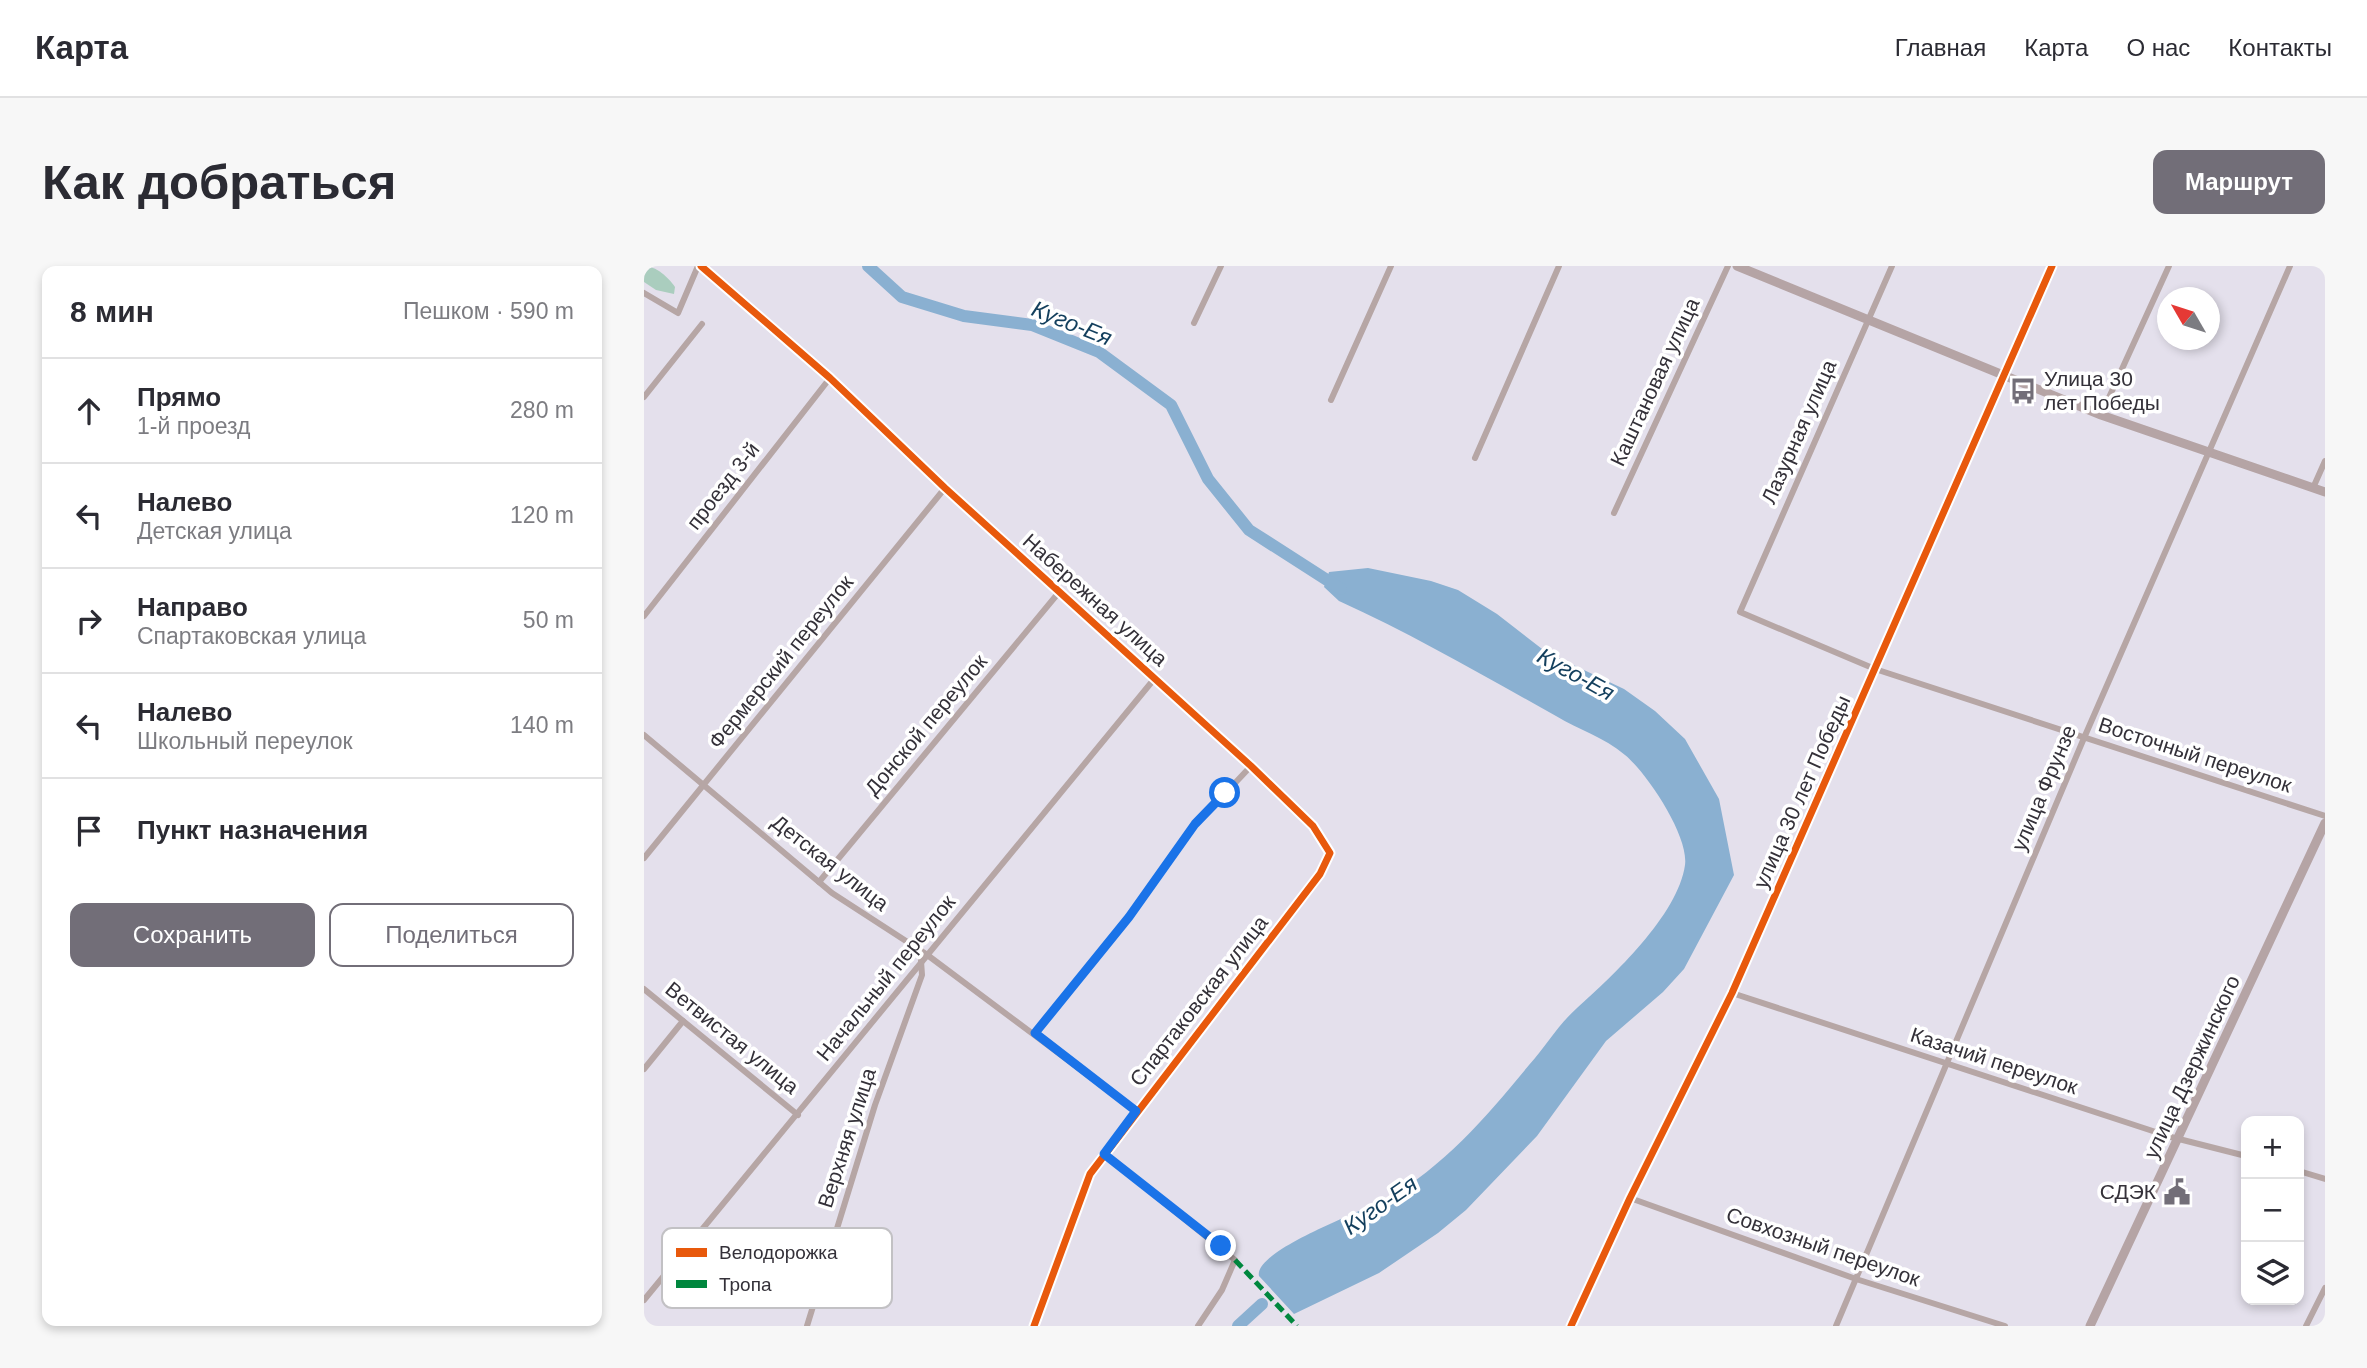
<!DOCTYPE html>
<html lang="ru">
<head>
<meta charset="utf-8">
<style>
  :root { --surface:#fff; --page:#f7f7f7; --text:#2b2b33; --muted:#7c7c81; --line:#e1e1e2; --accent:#726e78 }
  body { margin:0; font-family:Arial,sans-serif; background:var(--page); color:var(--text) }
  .controls { position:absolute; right:21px; bottom:21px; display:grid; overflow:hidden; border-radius:14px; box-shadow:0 4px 10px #0003 }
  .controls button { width:63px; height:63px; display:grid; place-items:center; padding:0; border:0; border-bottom:2px solid var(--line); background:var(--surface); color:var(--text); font:35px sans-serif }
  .compass { position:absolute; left:1513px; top:21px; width:63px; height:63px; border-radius:50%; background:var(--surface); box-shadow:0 4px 10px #0003; rotate:309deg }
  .stop { position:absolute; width:21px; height:21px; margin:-16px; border:5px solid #1a73e8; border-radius:50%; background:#fff }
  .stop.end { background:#1a73e8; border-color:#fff; box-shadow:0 2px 7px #0008 }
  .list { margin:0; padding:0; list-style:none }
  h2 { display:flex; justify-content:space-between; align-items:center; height:91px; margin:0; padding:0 28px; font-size:30px }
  h2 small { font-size:23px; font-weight:400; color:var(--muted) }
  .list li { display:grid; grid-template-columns:46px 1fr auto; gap:21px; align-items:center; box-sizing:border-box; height:105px; padding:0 28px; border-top:2px solid var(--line) }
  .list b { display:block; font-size:26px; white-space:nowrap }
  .list p { margin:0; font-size:23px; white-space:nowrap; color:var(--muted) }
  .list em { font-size:23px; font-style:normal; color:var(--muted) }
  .actions { display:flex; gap:14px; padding:21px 28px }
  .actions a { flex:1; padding:16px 0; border:2px solid var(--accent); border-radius:14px; text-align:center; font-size:24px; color:var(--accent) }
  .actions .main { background:var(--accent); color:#fff }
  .icon { flex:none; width:38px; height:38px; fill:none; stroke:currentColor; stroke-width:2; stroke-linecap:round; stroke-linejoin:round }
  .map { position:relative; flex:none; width:1681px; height:1060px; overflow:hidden; border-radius:14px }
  header { display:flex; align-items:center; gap:42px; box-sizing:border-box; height:98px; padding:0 35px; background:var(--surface); border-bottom:2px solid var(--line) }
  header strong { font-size:33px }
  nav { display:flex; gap:38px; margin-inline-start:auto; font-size:24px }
  .intro { display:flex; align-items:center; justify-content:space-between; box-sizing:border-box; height:168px; padding:0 42px }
  h1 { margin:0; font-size:49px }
  .button { padding:18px 32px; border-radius:14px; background:var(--accent); color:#fff; font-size:24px; font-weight:700 }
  main { display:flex; gap:42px; padding:0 42px }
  aside { flex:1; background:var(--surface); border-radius:14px; box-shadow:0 4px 10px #0003 }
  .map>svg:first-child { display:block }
  .forest { fill:#aacdbe }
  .water { fill:#8ab0d1 }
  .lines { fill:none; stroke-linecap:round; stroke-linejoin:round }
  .river { stroke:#8ab0d1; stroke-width:12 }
  .street { stroke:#b6a6a5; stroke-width:6 }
  .secondary { stroke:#b5a4a5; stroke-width:9 }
  .quiet { stroke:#00873e; stroke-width:5; stroke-dasharray:10 5; stroke-linecap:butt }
  .cycleway-casing { stroke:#fff; stroke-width:11 }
  .cycleway { stroke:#e8590c; stroke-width:7 }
  .route { stroke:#1a73e8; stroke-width:9 }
  .labels { text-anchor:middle; stroke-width:7; stroke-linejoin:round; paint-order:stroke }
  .poi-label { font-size:21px; fill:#343139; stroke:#fff; text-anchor:start }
  .street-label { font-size:21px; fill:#343139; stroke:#fff }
  .water-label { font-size:23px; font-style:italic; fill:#133f5d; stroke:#fff }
  .key { fill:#fff; stroke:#c2c1c4; stroke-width:2 }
  .key-label { font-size:19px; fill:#343139 }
</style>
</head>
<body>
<header>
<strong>Карта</strong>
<nav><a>Главная</a><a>Карта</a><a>О нас</a><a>Контакты</a></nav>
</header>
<div class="intro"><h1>Как добраться</h1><a class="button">Маршрут</a></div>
<main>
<aside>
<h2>8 мин<small>Пешком · 590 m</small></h2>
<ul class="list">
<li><svg class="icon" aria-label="ahead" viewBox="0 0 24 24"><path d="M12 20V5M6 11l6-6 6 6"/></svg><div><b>Прямо</b><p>1-й проезд</p></div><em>280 m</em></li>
<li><svg class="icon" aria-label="left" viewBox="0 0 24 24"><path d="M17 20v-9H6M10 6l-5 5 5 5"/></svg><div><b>Налево</b><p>Детская улица</p></div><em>120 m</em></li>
<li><svg class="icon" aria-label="right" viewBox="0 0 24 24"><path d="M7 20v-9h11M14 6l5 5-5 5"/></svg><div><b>Направо</b><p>Спартаковская улица</p></div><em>50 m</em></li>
<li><svg class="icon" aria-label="left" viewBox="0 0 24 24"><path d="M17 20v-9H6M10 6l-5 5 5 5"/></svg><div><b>Налево</b><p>Школьный переулок</p></div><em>140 m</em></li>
<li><svg class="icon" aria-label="arrive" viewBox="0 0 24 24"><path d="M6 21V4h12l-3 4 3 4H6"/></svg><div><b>Пункт назначения</b></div></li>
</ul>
<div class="actions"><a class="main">Сохранить</a><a>Поделиться</a></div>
</aside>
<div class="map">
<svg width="1681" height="1060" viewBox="0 0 1681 1060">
  <rect width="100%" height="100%" fill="#e4e0ec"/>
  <path class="forest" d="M0,0C12,0 24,11 31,21L30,28L12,24L0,16Z"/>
  <path class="water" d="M724,302L787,315L814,324L853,348L902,386L980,423L1011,445L1041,473L1075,533L1090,609L1040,703L1019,726L962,775L893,870L822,944L794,967L735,1007L650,1048L615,1010C609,985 719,945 742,933C801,900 843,850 885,799C902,780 914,759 933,742C969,710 1034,649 1041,599C1045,570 1003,507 981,489C960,471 935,464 912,450C840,410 770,369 695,335L680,321L685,306Z"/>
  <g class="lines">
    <g class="river">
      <polyline points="224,0 258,31 320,50 388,59 455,86 527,139 564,213 605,264 697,323"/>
      <polyline points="594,1060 618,1038"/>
    </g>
    <g class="street">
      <polyline points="57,0 186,112 301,222 607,500 669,560 686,587 676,608 446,908 390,1060"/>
      <polyline points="1248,0 1096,346 1231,403 1681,550"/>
      <polyline points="0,27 34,47 54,0"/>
      <polyline points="550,57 577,0"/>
      <polyline points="0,131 58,58"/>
      <polyline points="687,134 747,0"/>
      <polyline points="1457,149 1525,0"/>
      <polyline points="831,192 915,0"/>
      <polyline points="1669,222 1681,195"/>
      <polyline points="970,247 1084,0"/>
      <polyline points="0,350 186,112"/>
      <polyline points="0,469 188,627 282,688 492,845"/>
      <polyline points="592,516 607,500"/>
      <polyline points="0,592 301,222"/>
      <polyline points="175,616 416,325"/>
      <polyline points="0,723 154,849"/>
      <polyline points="1088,727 1527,871 1602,890"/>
      <polyline points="391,767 485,651 551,558 581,527"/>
      <polyline points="0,803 39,755"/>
      <polyline points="460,888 591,994 578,1024 554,1060"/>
      <polyline points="1655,905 1681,913"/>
      <polyline points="986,932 1212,1013 1361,1060"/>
      <polyline points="0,1034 511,412"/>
      <polyline points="163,1060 231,839 278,709 277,695"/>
      <polyline points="927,1060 986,932 1088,727 1408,0"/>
      <polyline points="1192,1060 1440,472 1646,0"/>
      <polyline points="1662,1060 1681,1022"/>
    </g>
    <g class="secondary">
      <polyline points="1093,0 1457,149 1681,226"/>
      <polyline points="1446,1060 1681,557"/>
    </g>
    <polyline class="quiet" points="591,994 653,1060"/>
    <g class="cycleway-casing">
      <g id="cycleway">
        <polyline points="57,0 186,112 301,222 607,500 669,560 686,587 676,608 446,908 390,1060"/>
        <polyline points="927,1060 986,932 1088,727 1408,0"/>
      </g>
    </g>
    <use href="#cycleway" class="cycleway"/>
  </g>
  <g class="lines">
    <polyline class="route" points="577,980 460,888 492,845 391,767 485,651 551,558 581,527"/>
  </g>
  <defs>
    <g id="bus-bare" transform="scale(2.1)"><path d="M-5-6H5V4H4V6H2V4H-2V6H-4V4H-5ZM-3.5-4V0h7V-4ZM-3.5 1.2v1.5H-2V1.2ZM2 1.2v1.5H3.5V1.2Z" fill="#726e78" stroke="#fff" stroke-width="2.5" paint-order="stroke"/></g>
    <g id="civic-bare" transform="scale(2.1)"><path d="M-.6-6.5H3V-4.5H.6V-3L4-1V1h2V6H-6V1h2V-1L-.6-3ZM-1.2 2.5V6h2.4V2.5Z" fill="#726e78" stroke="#fff" stroke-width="2.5" paint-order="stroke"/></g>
  </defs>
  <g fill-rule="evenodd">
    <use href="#bus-bare" x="1379" y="125"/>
    <use href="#civic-bare" x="1533" y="926"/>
  </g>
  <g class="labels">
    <g class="poi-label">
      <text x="1400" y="120">Улица 30<tspan x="1400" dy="24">лет Победы</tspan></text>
      <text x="1512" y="933" text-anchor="end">СДЭК</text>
    </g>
    <g class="street-label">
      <text transform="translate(1011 116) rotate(-65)" y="7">Каштановая улица</text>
      <text transform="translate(1155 166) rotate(-66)" y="7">Лазурная улица</text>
      <text transform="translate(79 220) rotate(-52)" y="7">проезд 3-й</text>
      <text transform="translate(451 334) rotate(42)" y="7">Набережная улица</text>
      <text transform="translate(137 396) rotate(-51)" y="7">Фермерский переулок</text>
      <text transform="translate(282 459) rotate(-50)" y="7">Донской переулок</text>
      <text transform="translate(1551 489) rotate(18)" y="7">Восточный переулок</text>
      <text transform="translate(1400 522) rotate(-67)" y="7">улица Фрунзе</text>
      <text transform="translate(1158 526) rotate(-66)" y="7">улица 30 лет Победы</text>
      <text transform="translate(186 597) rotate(38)" y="7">Детская улица</text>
      <text transform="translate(242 712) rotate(-51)" y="7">Начальный переулок</text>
      <text transform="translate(555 735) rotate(-52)" y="7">Спартаковская улица</text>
      <text transform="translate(88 772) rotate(39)" y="7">Ветвистая улица</text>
      <text transform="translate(1350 795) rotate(18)" y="7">Казачий переулок</text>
      <text transform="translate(1548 801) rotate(-65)" y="7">улица Дзержинского</text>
      <text transform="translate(203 872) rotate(-72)" y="7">Верхняя улица</text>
      <text transform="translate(1179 981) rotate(19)" y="7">Совхозный переулок</text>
    </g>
    <g class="water-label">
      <text transform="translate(428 57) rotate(22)" y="8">Куго-Ея</text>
      <text transform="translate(932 408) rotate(29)" y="8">Куго-Ея</text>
      <text transform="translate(736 939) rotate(-35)" y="8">Куго-Ея</text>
    </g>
  </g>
  <rect x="18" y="962" width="230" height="80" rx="10" class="key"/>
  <rect x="32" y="982" width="31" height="9" fill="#e8590c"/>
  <rect x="32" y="1014" width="31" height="8" fill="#00873e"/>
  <g class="key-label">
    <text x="75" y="993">Велодорожка</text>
    <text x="75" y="1025">Тропа</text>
  </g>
</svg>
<div class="controls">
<button>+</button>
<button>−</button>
<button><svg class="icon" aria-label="layers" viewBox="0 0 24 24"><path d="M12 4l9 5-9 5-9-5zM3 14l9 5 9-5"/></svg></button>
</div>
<svg class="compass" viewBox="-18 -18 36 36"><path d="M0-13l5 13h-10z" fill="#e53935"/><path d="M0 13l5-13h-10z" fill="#7c7c81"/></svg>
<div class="stop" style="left:581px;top:527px"></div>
<div class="stop end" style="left:577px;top:980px"></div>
</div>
</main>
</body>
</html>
